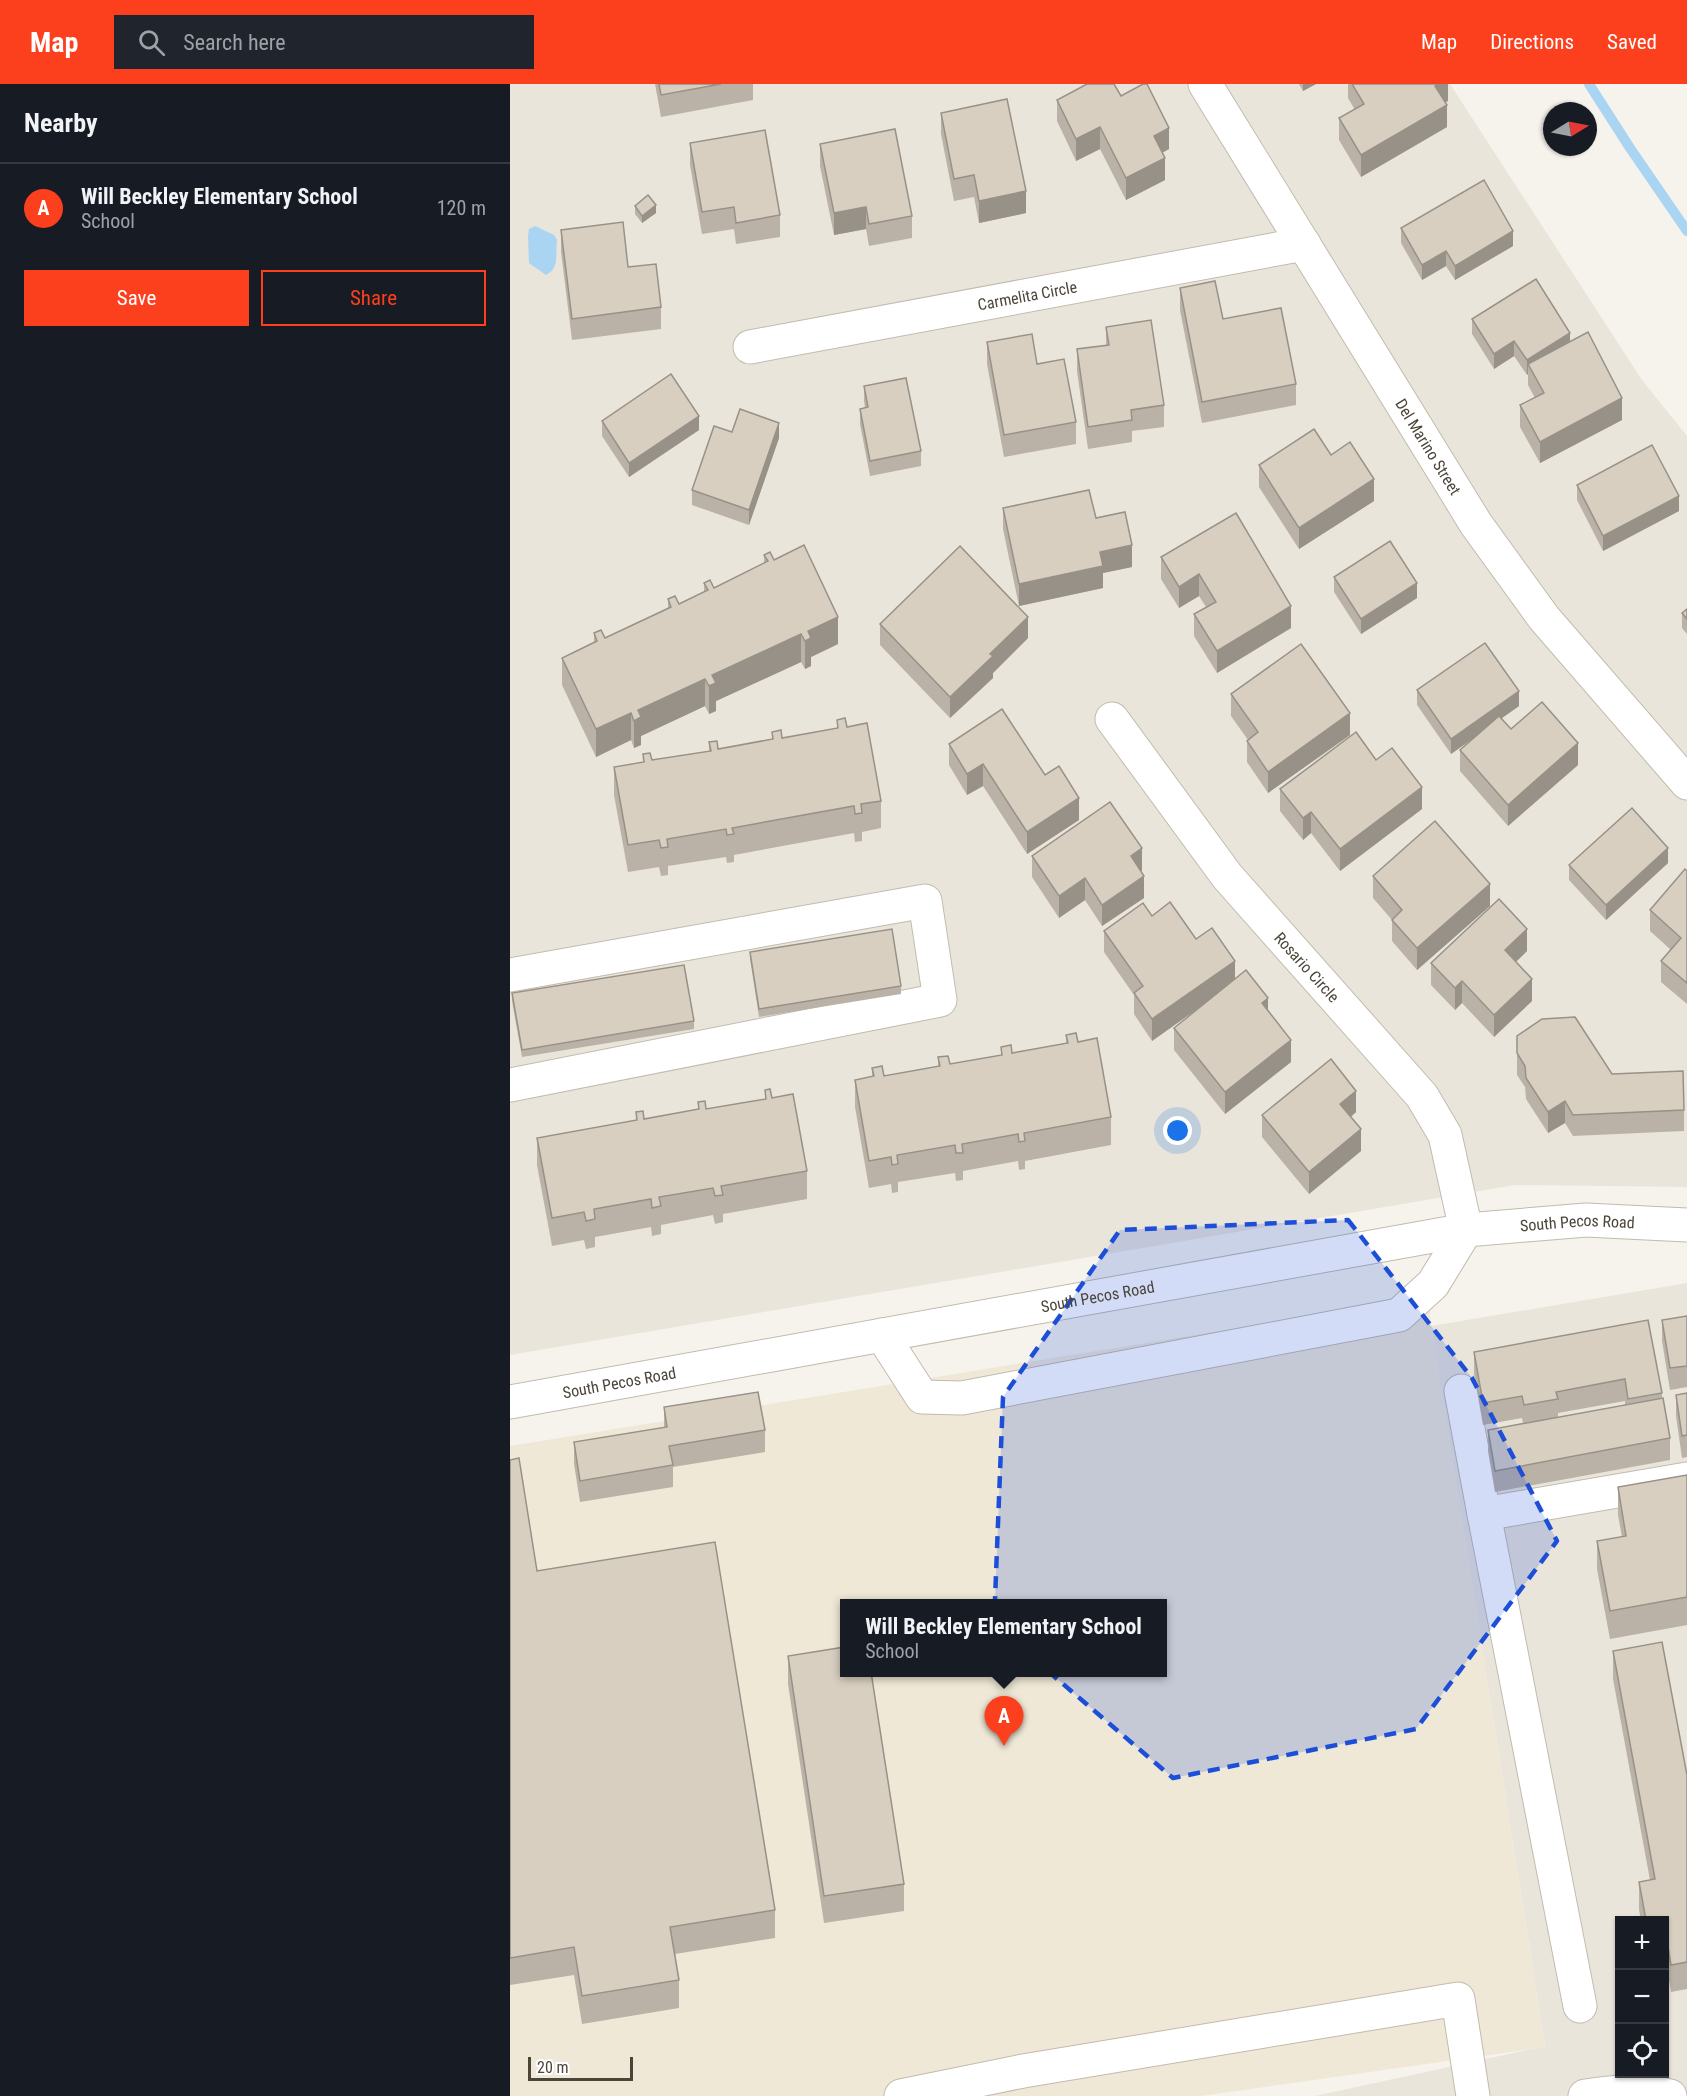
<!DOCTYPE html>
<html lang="en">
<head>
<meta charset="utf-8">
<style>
  :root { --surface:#171b24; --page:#20242c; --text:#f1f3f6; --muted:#9ea1a6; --line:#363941; --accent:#fc3f1d }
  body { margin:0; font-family:"Roboto Condensed",sans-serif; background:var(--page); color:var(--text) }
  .controls { position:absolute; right:18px; bottom:18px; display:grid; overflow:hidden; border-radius:0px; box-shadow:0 2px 4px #0004 }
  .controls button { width:54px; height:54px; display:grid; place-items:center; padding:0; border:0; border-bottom:2px solid var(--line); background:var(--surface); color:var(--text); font:30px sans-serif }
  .compass { position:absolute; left:1033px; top:18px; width:54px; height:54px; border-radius:50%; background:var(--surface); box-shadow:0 2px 4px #0004; rotate:80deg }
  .scale { position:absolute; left:18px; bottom:15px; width:105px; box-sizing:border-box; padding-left:6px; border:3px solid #4b4439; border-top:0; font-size:16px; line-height:21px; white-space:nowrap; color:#4b4439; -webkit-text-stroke:4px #fff; paint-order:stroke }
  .you { position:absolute; left:668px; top:1047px; width:21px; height:21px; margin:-15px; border:4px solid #fff; border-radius:50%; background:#1a73e8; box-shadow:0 0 0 9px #1a73e833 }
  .badge { display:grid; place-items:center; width:39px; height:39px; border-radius:50%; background:var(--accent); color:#fff; font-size:20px; font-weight:700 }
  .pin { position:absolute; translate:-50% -50px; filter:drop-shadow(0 2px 3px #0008) }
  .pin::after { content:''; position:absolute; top:32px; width:21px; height:18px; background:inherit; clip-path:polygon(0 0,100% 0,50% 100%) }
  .popup { position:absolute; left:330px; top:1515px; width:327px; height:78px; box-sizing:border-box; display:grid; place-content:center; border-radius:0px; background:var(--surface); filter:drop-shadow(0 2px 4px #0005); font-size:20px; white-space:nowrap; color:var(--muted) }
  .popup b { font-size:22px; color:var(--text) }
  .popup::after { content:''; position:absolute; left:50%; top:100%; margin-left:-12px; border:12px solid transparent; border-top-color:var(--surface) }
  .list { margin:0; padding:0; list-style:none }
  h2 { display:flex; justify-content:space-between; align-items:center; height:78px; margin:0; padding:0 24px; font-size:26px }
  h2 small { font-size:20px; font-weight:400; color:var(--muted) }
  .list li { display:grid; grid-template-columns:39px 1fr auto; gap:18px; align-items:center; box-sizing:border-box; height:90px; padding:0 24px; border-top:2px solid var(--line) }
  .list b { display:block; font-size:22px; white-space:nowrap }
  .list p { margin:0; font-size:20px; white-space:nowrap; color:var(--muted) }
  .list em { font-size:20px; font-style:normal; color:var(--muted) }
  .actions { display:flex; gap:12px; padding:18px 24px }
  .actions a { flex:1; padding:14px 0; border:2px solid var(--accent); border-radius:0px; text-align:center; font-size:21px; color:var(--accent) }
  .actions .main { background:var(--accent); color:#fff }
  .icon { flex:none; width:33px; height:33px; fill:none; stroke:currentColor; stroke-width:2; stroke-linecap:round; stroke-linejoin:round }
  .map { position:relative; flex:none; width:1177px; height:2012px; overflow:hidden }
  header { display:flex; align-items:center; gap:36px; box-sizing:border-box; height:84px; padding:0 30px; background:var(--accent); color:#fff }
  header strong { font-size:28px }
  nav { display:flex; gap:33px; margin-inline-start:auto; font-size:21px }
  .search { width:420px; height:54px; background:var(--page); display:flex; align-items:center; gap:15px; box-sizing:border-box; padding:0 21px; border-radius:0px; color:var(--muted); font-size:22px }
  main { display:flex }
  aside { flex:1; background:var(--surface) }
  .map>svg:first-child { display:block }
  .residential { fill:#eae5da; fill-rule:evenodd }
  .education { fill:#efe8d6; fill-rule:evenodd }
  .water { fill:#a9d4f2 }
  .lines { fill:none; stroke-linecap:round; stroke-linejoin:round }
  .stream { stroke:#a9d4f2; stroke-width:10 }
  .minor-casing { stroke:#c2bbae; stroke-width:35 }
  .minor { stroke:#fff; stroke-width:33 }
  .wall { fill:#bab2a6; fill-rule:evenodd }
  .shaded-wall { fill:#979187 }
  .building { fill:#d8cfc1; stroke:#979187; stroke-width:1.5 }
  .marked { fill:#1d4ed8; fill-opacity:0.2; stroke:#1d4ed8; stroke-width:4.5; stroke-dasharray:12 8; stroke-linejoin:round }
  .labels { text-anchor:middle; stroke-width:5; stroke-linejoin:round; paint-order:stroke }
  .street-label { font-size:16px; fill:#4b4439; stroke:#fff }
</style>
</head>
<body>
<header>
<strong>Map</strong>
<div class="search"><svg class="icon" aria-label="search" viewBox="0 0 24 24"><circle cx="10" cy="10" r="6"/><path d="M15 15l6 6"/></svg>Search here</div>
<nav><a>Map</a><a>Directions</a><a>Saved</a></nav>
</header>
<main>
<aside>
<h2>Nearby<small></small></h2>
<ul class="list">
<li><span class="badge">A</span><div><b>Will Beckley Elementary School</b><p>School</p></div><em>120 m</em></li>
</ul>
<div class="actions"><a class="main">Save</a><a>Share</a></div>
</aside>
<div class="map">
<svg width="1177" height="2012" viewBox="0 0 1177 2012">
  <rect width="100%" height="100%" fill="#f6f3ec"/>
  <g class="residential">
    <polygon points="0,0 940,0 1132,296 1177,352 1177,1103 1005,1101 0,1271"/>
    <path d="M1177,1199V2012H805L1035,1962L921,1242ZM1110,1836H1154V1990H1110Z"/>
  </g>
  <path class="education" d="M919,1213L921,1242L1035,1963L691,2012H0V1362ZM335,1520H653V1588H335Z"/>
  <path class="water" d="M25,142L44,151L47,156C45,171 50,184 36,191L19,179L18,152L19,145Z"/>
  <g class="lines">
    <polyline class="stream" points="1079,0 1120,64 1177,147"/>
    <g class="minor-casing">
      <g id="minor">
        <path id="s1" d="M695,0L966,440L1034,534L1177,699"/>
        <path id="s2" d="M240,263L794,160"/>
        <polyline points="0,891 415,817 430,916 0,1001"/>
        <polyline points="372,1251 412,1313 452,1314 889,1231 923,1200 956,1146 935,1051 912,1012 717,792 602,635"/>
        <polyline points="951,1307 974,1430 1177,1395"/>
        <path id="s3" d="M0,1318L956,1146L1076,1136L1177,1141"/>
        <polyline points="974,1430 1070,1922"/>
        <polyline points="391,2012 513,1987 948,1915 963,2012"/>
        <path d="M1075,2012C1104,2008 1133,2004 1160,2012"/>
      </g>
    </g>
    <use href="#minor" class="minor"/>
  </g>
  <g class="wall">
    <polygon points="145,0 243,0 243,16 151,33"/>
    <polygon points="789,0 806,0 793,7"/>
    <polygon points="838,0 938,0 938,17 935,18 937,43 851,93 829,56 829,34 845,26 838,14"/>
    <polygon points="611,12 659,65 652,69 655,96 616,116 590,65 566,77 547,37 547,16"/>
    <polygon points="431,29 516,129 469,139 464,113 444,117 431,50"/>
    <polygon points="180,59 270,131 270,153 226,160 224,145 192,150 180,81"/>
    <polygon points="310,60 402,132 402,154 359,162 356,145 324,151 310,82"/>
    <polygon points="125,122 146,129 132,139 125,130"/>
    <polygon points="891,144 1003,162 945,196 936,182 912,196 891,159"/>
    <polygon points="51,146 118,183 151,223 151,245 62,256 51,168"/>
    <polygon points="670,204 713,235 786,300 786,321 692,339 670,226"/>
    <polygon points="962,235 1060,258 1112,336 1030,379 1010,343 1010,321 1025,314 1018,301 1018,290 1017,291 1004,272 984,285 962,250"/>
    <polygon points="596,243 654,321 654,343 622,347 622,358 578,365 567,287 567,265 596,261"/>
    <polygon points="477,258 527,280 566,338 566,360 494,373 477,280"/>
    <polygon points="354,302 411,367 411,382 360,392 350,340 350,325 355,324 354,317"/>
    <polygon points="92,337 189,346 119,393 92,352"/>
    <polygon points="222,348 269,354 239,441 182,421 182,406"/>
    <polygon points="821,371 864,417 789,465 749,403 749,381"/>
    <polygon points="1067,401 1169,427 1093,467 1067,416"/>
    <polygon points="493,424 622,483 593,489 593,504 509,522 493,445"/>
    <polygon points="726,429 781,544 707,589 684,552 684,530 696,523 689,512 669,524 651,495 651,473"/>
    <polygon points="254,471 264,476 328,560 301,573 301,582 295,585 291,578 206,617 206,627 199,630 195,622 131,652 131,661 124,664 121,656 86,673 52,601 52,574 84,558 84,549 95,554 158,525 158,515 169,520 194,508 194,499 204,504 254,479"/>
    <polygon points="824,493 907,514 851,550 824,508"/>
    <polygon points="1177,525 1177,550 1172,544 1172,529"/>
    <polygon points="370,540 518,554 483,589 483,594 440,634 370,561"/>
    <polygon points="907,606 1009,622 992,634 1001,645 1068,681 998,742 950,687 950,666 961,656 941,670 907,621"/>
    <polygon points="721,610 840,651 758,709 737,678 737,657 738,656 721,632"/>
    <polygon points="327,636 337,643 371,717 371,744 352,748 352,757 345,758 344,749 224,771 224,778 217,779 216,773 158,782 158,791 151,792 149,783 118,788 104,711 104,683 133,678 133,670 142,676 199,667 199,658 208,665 262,655 262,648 272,654 327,644"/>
    <polygon points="439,660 535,691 569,736 517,770 473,702 457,711 439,681"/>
    <polygon points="866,676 912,725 830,787 801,749 793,756 770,727 770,705"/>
    <polygon points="522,772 632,786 631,787 634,814 592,842 575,816 549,834 522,793"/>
    <polygon points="1158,779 1096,836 1059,796 1059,781"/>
    <polygon points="1177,787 1177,920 1151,898 1151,877 1161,866 1140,847 1140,826"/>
    <polygon points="863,792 980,822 907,886 882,857 882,836 863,814"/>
    <polygon points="642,832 686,855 725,895 758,928 781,978 715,1030 664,966 664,944 694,920 642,957 624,930 624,911 594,868 594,847"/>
    <polygon points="1017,867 1006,878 1022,917 984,953 952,919 945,926 921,901 921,879"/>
    <polygon points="240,868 391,902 391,910 249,933 240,875"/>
    <polygon points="2,909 184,937 184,945 12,973 2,917"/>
    <polygon points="556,951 568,958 601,1033 601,1061 515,1077 515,1085 509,1086 508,1077 453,1087 453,1096 446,1097 445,1089 388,1098 388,1108 382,1109 381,1100 359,1104 345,1023 345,996 362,993 362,984 374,992 428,982 428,973 440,980 491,971 491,963 502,969 556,959"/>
    <polygon points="1007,952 1102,990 1174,1026 1174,1047 1063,1052 1055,1039 1038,1049 1016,1015 1015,1003 1007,991"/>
    <polygon points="255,1006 262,1014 297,1087 297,1115 213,1130 213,1138 205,1140 203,1131 151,1141 151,1150 142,1152 141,1143 85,1153 85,1163 76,1165 74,1156 42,1162 27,1081 27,1054 126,1036 126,1028 134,1035 188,1026 188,1018 196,1025 255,1015"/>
    <polygon points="846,1028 841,1033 851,1067 799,1110 752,1053 752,1031"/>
    <polygon points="1177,1232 1177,1303 1160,1306 1152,1257 1152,1236"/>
    <path d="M1138,1236L1152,1309V1314L1160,1354V1376L985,1408L978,1367V1346L1013,1339L1012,1334L973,1341L964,1290V1268ZM1115,1317V1321L1048,1333V1329Z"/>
    <polygon points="1177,1309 1177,1373 1172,1374 1166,1332 1166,1311"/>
    <polygon points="154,1323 255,1346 255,1368 163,1383 163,1403 70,1418 64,1380 64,1358 154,1343"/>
    <polygon points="0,1376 27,1487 265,1826 265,1854 165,1870 169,1896 169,1924 72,1940 64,1891 0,1901"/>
    <polygon points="1177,1391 1177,1541 1100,1555 1087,1485 1087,1457 1112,1453 1108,1431 1108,1403"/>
    <polygon points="1103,1567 1177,1691 1177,1905 1161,1908 1155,1872 1155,1836 1131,1836 1129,1826 1129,1798 1140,1796 1103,1595"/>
    <polygon points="278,1572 394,1800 394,1827 314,1839 278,1600"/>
  </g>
  <g class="shaded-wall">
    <polygon points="793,0 806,0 793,7"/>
    <polygon points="929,0 938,0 938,17 925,24 925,2"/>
    <polygon points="937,21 937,43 851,93 851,71"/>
    <polygon points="590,43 590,65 566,77 566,55"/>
    <polygon points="659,44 659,65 644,73 644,52"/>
    <polygon points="655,74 655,96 616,116 616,94"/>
    <polygon points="516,107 516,129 469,139 469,117"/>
    <polygon points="146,121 146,129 132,139 132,132"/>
    <polygon points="356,123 356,145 324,151 324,129"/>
    <polygon points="1003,147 1003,162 945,196 945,182"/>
    <polygon points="936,167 936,182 912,196 912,181"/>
    <polygon points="1060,249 1060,263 1018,280 1018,290 1017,291 1017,276"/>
    <polygon points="1004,257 1004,272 984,285 984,270"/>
    <polygon points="1112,314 1112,336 1030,379 1030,358"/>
    <polygon points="189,332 189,346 119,393 119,379"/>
    <polygon points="269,339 269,354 239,441 239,426"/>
    <polygon points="864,395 864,417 789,465 789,444"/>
    <polygon points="1169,412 1169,427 1093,467 1093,452"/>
    <polygon points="622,461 622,483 593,489 593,504 509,522 509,500 590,468"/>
    <polygon points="689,490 689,512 669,524 669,503"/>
    <polygon points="907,499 907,514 851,550 851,535"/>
    <polygon points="781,522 781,544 707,589 707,567"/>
    <polygon points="328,533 328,560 301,573 301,582 295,585 295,557 298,547"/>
    <polygon points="518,533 518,554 483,589 483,594 440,634 440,613 480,570"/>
    <polygon points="291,550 291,578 206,617 206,627 199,630 199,602 202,591"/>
    <polygon points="195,595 195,622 131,652 131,661 124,664 124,637 128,626"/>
    <polygon points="1009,607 1009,622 941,670 941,655"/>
    <polygon points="121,629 121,656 86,673 86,645"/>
    <polygon points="840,629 840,651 758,709 758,688"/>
    <polygon points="1068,659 1068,681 998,742 998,721"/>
    <polygon points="473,680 473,702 457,711 457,690"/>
    <polygon points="912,703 912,725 830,787 830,765"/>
    <polygon points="569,714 569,736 517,770 517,748"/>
    <polygon points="801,728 801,749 793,756 793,734"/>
    <polygon points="632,764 632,786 621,794 621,772"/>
    <polygon points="1158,764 1158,779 1096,836 1096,821"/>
    <polygon points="634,792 634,814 592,842 592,821"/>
    <polygon points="575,794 575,816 549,834 549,812"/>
    <polygon points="980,800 980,822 907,886 907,864"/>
    <polygon points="1017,845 1017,867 995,888 995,866"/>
    <polygon points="725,877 725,898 642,957 642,935"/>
    <polygon points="1022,895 1022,917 984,953 984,931"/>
    <polygon points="952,897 952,919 945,926 945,904"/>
    <polygon points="758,914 758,936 752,919"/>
    <polygon points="781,956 781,978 715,1030 715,1008"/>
    <polygon points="846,1007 846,1028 830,1042 830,1020"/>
    <polygon points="1055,1017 1055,1039 1038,1049 1038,1028"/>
    <polygon points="851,1045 851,1067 799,1110 799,1088"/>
  </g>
  <g class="building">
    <polygon points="149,0 211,0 151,11"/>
    <polygon points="577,0 604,0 611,12 633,0 637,0 659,44 644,52 655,74 616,94 590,43 566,55 547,16"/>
    <polygon points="842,0 929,0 925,2 937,21 851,71 829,34 854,20"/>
    <polygon points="497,15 516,107 469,117 464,91 444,95 431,29"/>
    <polygon points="385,45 402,132 359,140 356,123 324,129 310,60"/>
    <polygon points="255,46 270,131 226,139 224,123 192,128 180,59"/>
    <polygon points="974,96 1003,147 945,182 936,167 912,181 891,144"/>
    <polygon points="138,111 146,121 132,132 125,122"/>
    <polygon points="113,138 118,183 146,180 151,223 62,235 51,146"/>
    <polygon points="1026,195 1060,249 1017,276 1004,257 984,270 962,235"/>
    <polygon points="705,197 713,235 771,224 786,300 692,318 670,204"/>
    <polygon points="641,236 654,321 621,326 622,336 578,343 567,265 599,261 596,243"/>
    <polygon points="1078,248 1112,314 1030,358 1010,321 1034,309 1018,280"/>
    <polygon points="522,250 527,280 554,275 566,338 494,351 477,258"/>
    <polygon points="161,290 189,332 119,379 92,337"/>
    <polygon points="396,294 411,367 360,377 350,325 358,323 354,302"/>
    <polygon points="230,325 269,339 239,426 182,406 204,342 222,348"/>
    <polygon points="804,345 821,371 840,358 864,395 789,444 749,381"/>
    <polygon points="1142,361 1169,412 1093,452 1067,401"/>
    <polygon points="579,406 586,434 615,428 622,461 590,468 593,482 509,500 493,424"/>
    <polygon points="726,429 781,522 707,567 684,530 706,518 689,490 669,503 651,473"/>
    <polygon points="880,457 907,499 851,535 824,493"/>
    <polygon points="294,461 328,533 298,547 301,554 295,557 291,550 202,591 206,599 199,602 195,595 128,626 131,633 124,637 121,629 86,645 52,574 87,557 84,549 91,546 95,554 161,523 158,515 165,512 169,520 198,506 194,499 200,496 204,504 258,477 254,471 260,468 264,476"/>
    <polygon points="450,462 518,533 480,570 483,572 440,613 370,540"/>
    <polygon points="1177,525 1177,535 1172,529"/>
    <polygon points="975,559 1009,607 941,655 907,606"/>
    <polygon points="791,560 840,629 758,688 737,657 748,648 721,610"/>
    <polygon points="1032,618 1068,659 998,721 950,666 989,632 1001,645"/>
    <polygon points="492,625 535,691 549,682 569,714 517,748 473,680 457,690 439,660"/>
    <polygon points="335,634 337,643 357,639 371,717 351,720 352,729 345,730 344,722 222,744 224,750 217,751 216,745 157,755 158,763 151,764 149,756 118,761 104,683 134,678 133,670 140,669 142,676 201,667 199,658 207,657 208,665 263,655 262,648 271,646 272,654 328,644 327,636"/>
    <polygon points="846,648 866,676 882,664 912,703 830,765 801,728 793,734 770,705"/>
    <polygon points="600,718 632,764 621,772 634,792 592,821 575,794 549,812 522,772"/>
    <polygon points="1122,724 1158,764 1096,821 1059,781"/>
    <polygon points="925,737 980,800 907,864 882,836 892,826 863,792"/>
    <polygon points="1175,785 1177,787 1177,899 1151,877 1171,854 1140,826"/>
    <polygon points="989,815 1017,845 995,866 1022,895 984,931 952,897 945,904 921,879"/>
    <polygon points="660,818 686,855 702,844 725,877 642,935 624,909 633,902 594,847 633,819 642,832"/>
    <polygon points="382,845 391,902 249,925 240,868"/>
    <polygon points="174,881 184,937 12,966 2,909"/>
    <polygon points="736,886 758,914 752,919 781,956 715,1008 664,944"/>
    <polygon points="1065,933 1102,990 1173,987 1174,1026 1063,1031 1055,1017 1038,1028 1016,994 1015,982 1007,969 1007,952 1032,935"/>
    <polygon points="566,949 568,958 587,954 601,1033 514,1049 515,1057 509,1058 508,1050 452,1060 453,1069 446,1069 445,1061 387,1071 388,1080 382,1081 381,1073 359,1077 345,996 364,992 362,984 372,982 374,992 430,982 428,973 438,972 440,980 492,971 491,963 501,961 502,969 558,959 556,951"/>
    <polygon points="821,975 846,1007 830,1020 851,1045 799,1088 752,1031"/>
    <polygon points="260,1005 262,1014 283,1010 297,1087 211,1102 213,1111 205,1112 203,1104 149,1113 151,1122 142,1124 141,1115 84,1125 85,1135 76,1137 74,1128 42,1134 27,1054 127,1036 126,1028 133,1027 134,1035 189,1025 188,1018 195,1017 196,1025 256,1015 255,1006"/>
    <polygon points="1177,1232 1177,1282 1160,1284 1152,1236"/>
    <polygon points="1138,1236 1152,1309 1118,1315 1115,1295 1046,1308 1048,1315 1014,1321 1012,1312 973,1319 964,1268"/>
    <polygon points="248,1308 255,1346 159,1362 163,1381 70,1397 64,1358 157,1343 154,1323"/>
    <polygon points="1177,1309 1177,1351 1172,1352 1166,1311"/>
    <polygon points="1153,1314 1160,1354 985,1387 978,1346"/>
    <polygon points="9,1374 27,1487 205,1458 265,1826 160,1843 169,1896 72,1912 64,1863 0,1874 0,1376"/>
    <polygon points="1177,1391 1177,1513 1100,1527 1087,1457 1116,1452 1108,1403"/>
    <polygon points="1152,1558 1177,1691 1177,1878 1161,1881 1155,1844 1155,1836 1153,1836 1153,1834 1136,1836 1129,1798 1145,1795 1103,1567"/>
    <polygon points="335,1563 335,1588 361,1588 394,1800 314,1812 278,1572"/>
  </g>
  <path class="marked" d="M838,1136L962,1294L1047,1457L906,1645L663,1694L484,1541L493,1313L610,1146Z"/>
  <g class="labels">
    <g class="street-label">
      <text dy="6" stroke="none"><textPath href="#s2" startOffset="282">Carmelita Circle</textPath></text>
      <text dy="6" stroke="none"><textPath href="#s1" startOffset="426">Del Marino Street</textPath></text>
      <text transform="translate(797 883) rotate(48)" y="6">Rosario Circle</text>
      <text dy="6" stroke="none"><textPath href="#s3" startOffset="1083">South Pecos Road</textPath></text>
      <text dy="6" stroke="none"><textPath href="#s3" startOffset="597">South Pecos Road</textPath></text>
      <text dy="6" stroke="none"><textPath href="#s3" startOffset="111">South Pecos Road</textPath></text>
    </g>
  </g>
</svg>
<div class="controls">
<button>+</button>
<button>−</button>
<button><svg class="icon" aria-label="locate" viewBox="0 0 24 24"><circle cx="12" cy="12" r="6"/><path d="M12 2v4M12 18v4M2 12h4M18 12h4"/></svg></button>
</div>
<svg class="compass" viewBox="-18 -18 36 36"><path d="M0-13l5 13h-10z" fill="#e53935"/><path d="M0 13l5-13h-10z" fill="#9ea1a6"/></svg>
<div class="scale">20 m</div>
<div class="you"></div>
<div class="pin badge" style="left:494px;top:1662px">A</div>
<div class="popup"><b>Will Beckley Elementary School</b>School</div>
</div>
</main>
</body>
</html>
